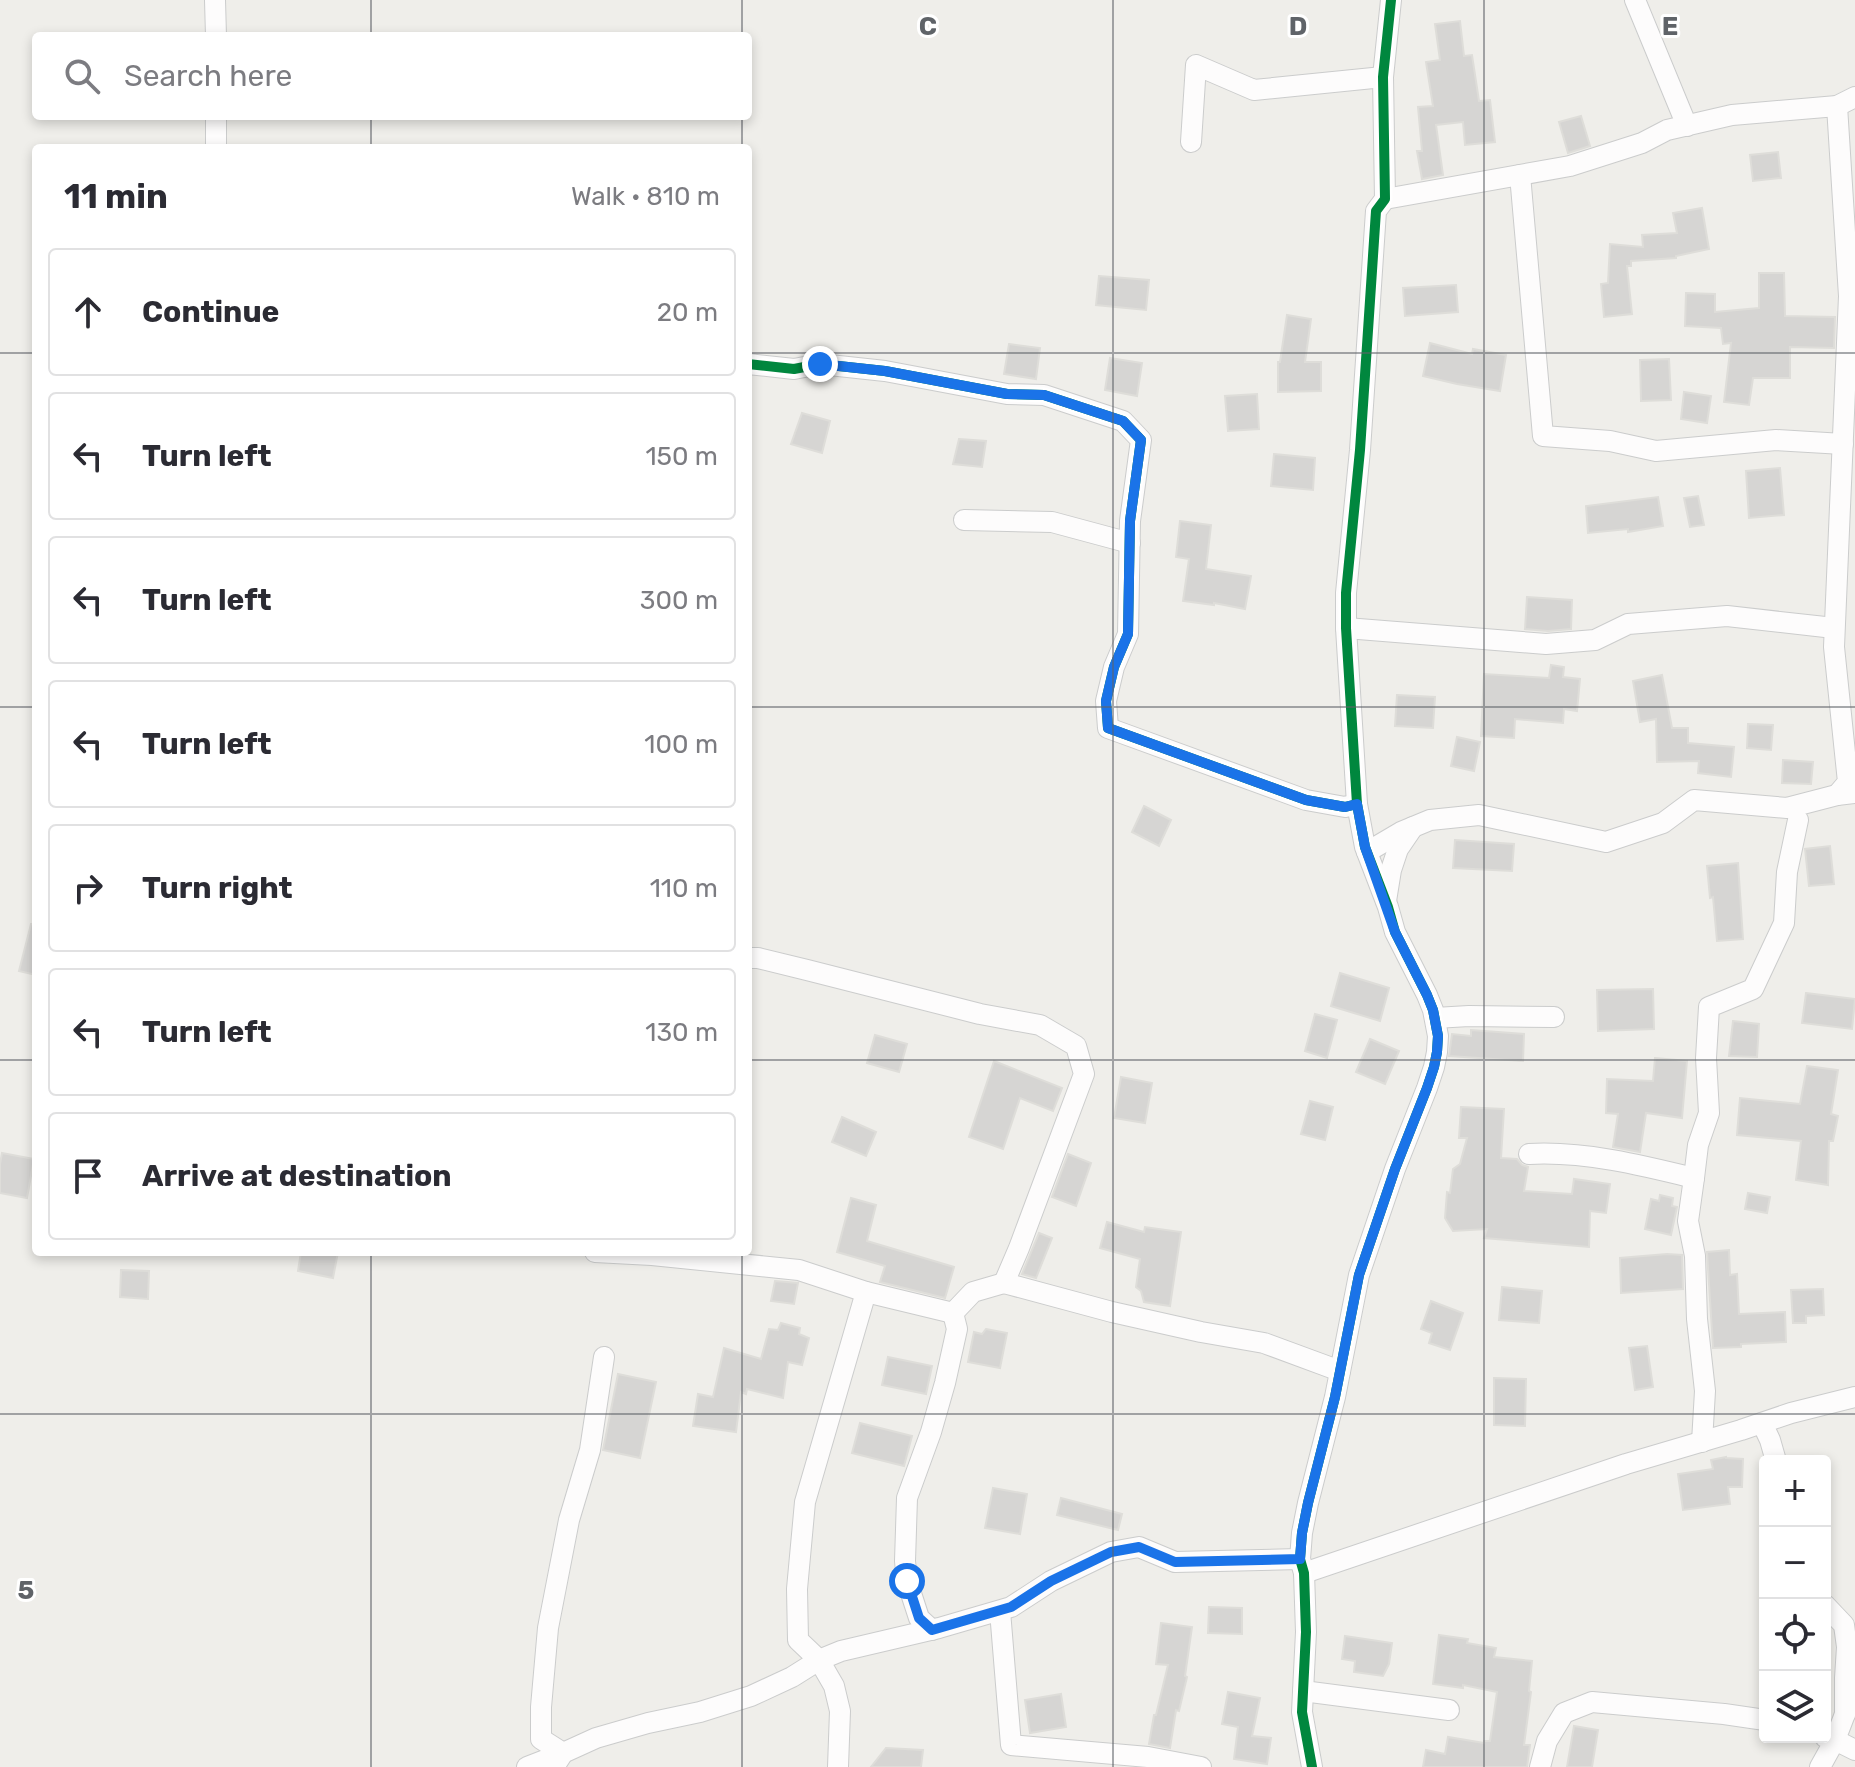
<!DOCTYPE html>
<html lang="en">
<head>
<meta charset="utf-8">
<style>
  :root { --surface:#fff; --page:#f7f7f7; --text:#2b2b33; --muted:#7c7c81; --line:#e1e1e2 }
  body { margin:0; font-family:Rubik,sans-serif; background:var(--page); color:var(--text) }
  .controls { position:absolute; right:24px; bottom:24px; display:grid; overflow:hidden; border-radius:8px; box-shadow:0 4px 12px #0003 }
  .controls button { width:72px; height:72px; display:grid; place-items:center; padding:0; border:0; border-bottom:2px solid var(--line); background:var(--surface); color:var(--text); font:40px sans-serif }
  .stop { position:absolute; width:24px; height:24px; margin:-18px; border:6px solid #1a73e8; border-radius:50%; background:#fff }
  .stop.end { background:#1a73e8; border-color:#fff; box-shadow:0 2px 8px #0008 }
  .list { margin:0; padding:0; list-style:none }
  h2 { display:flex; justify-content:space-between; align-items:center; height:104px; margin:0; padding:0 32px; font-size:34px }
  h2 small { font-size:26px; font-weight:400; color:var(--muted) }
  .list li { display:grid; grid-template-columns:52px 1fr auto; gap:24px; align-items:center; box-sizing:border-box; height:128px; margin:0 16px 16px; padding:0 16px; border:2px solid var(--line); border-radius:8px }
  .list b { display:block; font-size:30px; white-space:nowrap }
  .list em { font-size:26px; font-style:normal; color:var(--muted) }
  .icon { flex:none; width:44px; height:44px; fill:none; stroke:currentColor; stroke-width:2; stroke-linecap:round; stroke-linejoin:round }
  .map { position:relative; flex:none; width:1855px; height:1767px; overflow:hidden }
  .search { position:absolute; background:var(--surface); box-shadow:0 4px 12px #0003; left:32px; top:32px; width:720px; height:88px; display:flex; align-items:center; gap:20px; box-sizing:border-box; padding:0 28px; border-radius:8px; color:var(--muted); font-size:30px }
  .panel { position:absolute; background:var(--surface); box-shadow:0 4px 12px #0003; left:32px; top:144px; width:720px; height:1112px; border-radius:8px }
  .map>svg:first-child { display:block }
  .building { fill:#d6d5d3; stroke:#deddd9; stroke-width:2 }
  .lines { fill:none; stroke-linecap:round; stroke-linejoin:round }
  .street-casing { stroke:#cbcccc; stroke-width:22 }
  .street { stroke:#fdfcfc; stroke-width:20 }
  .cycleway-casing { stroke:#fff; stroke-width:15 }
  .cycleway { stroke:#00873e; stroke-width:10 }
  .route { stroke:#1a73e8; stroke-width:10 }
  .grid { fill:none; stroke:#5f6368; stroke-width:2; stroke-opacity:0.55 }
  .grid-label { font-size:26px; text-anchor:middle; font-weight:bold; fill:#5f6368; stroke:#fff; stroke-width:6; stroke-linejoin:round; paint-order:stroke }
</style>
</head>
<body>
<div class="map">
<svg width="1855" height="1767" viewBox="0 0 1855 1767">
  <rect width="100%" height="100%" fill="#efeeea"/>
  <g class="building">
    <polygon points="1460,21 1464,56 1472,55 1479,101 1490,100 1495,142 1465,145 1463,122 1436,125 1443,175 1422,179 1417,151 1422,151 1418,107 1433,106 1426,62 1440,60 1435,24"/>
    <polygon points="1581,116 1590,146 1568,153 1559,122"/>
    <polygon points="1778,152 1781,178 1753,181 1750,155"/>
    <polygon points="1702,208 1709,249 1676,256 1676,258 1631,261 1631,266 1627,266 1632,314 1604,317 1601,284 1608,283 1610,244 1643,247 1642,235 1677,233 1673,213"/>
    <polygon points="1759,273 1784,273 1785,316 1835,317 1834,348 1790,347 1790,378 1753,378 1749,405 1724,402 1731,343 1723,344 1721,328 1685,326 1686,293 1715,294 1715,312 1759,308"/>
    <polygon points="1099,276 1149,280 1146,310 1096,305"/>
    <polygon points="1456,285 1458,312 1405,316 1403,288"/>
    <polygon points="1287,315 1311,319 1305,362 1321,362 1321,391 1278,392 1278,362 1280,362"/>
    <polygon points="1430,343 1472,354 1473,349 1506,355 1500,391 1457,384 1423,376"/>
    <polygon points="1009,344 1040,348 1036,379 1004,374"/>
    <polygon points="1110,358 1142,363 1137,396 1105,390"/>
    <polygon points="1669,359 1671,400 1641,401 1640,360"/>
    <polygon points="1684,392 1711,396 1707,423 1681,419"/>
    <polygon points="1257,394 1259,429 1228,431 1225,396"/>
    <polygon points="802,413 830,421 822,453 791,444"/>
    <polygon points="959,439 986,441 982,467 953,464"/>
    <polygon points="1274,454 1315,458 1313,490 1271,486"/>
    <polygon points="1780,468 1784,515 1749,518 1746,471"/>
    <polygon points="1698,496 1704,525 1690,527 1684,498"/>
    <polygon points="1658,497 1663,526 1628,532 1628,529 1588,533 1586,506"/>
    <polygon points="1180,521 1211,525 1206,569 1251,576 1245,609 1214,603 1214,605 1183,601 1189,559 1176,557"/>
    <polygon points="1527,597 1572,600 1571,629 1548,631 1525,629"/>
    <polygon points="1551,665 1564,667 1563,677 1580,679 1577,711 1564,709 1563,723 1515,719 1514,738 1481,736 1484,674 1549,678"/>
    <polygon points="1662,675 1672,728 1688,728 1688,743 1734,747 1731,777 1698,773 1699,761 1657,762 1656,719 1640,722 1633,681"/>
    <polygon points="1397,695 1435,697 1433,728 1395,726"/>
    <polygon points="1748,724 1773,725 1771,750 1747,748"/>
    <polygon points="1457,737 1480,742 1474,771 1451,766"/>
    <polygon points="1783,760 1813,762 1811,784 1782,783"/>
    <polygon points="1144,806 1171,820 1159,846 1132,832"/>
    <polygon points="1455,840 1514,844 1512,871 1453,868"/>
    <polygon points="1830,846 1834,884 1809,886 1805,849"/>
    <polygon points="1738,863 1743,939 1717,941 1713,897 1710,898 1707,866"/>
    <polygon points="31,924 36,924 36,975 19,971"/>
    <polygon points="1340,973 1389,988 1380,1021 1331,1006"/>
    <polygon points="1653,989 1654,1029 1598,1031 1597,990"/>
    <polygon points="1806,993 1855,999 1852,1029 1802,1023"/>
    <polygon points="1315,1014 1337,1020 1327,1058 1305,1051"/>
    <polygon points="1733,1021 1759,1024 1757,1057 1729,1056"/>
    <polygon points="1471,1030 1524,1034 1523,1061 1449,1056 1452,1034 1471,1036"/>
    <polygon points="875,1035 907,1044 899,1072 867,1063"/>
    <polygon points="1370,1039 1399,1051 1385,1084 1356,1072"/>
    <polygon points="1655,1058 1687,1061 1682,1118 1646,1113 1640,1152 1613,1147 1618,1114 1606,1113 1607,1079 1653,1081"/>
    <polygon points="994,1061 1062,1088 1053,1111 1020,1098 1003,1149 969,1137"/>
    <polygon points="1807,1066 1838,1070 1831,1114 1838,1116 1833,1141 1829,1141 1828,1185 1796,1180 1801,1141 1737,1135 1740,1098 1800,1104"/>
    <polygon points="1121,1077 1152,1083 1145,1123 1114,1118"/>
    <polygon points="1310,1101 1333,1107 1325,1140 1301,1134"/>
    <polygon points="1461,1107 1504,1109 1501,1158 1517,1159 1522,1165 1528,1167 1524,1191 1572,1194 1574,1179 1610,1184 1606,1213 1590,1211 1589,1247 1484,1238 1487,1229 1453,1231 1445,1218 1447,1192 1450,1193 1453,1169 1460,1164 1467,1138 1459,1138"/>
    <polygon points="842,1117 876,1132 866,1156 832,1142"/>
    <polygon points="2,1153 34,1159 27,1198 0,1193 0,1164"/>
    <polygon points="1068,1154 1091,1163 1076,1206 1052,1197"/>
    <polygon points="1748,1193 1770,1197 1767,1213 1745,1209"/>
    <polygon points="1660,1195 1673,1198 1672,1206 1677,1207 1671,1235 1645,1229 1651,1199 1659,1201"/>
    <polygon points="851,1198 876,1205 867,1241 954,1267 945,1298 880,1282 885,1266 837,1252"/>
    <polygon points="1107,1222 1144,1232 1145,1227 1181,1232 1170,1306 1144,1302 1141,1291 1136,1287 1140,1259 1100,1248"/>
    <polygon points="1039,1233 1052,1238 1036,1278 1022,1274"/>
    <polygon points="1729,1250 1730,1275 1737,1274 1739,1314 1785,1312 1786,1342 1741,1344 1741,1347 1713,1348 1707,1252"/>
    <polygon points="301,1252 338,1252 333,1278 298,1271"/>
    <polygon points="1667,1254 1682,1255 1683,1289 1621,1293 1620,1258"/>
    <polygon points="121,1270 149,1271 148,1299 120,1297"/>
    <polygon points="775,1281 798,1283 794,1304 771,1301"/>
    <polygon points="1502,1287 1542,1291 1539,1323 1499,1320"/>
    <polygon points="1823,1289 1824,1315 1806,1316 1806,1323 1793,1323 1791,1290"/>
    <polygon points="1431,1301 1463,1313 1450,1350 1429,1343 1432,1333 1421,1329"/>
    <polygon points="781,1323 800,1328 799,1334 809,1338 802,1365 788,1362 783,1398 747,1389 746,1394 741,1392 736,1432 693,1426 698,1394 713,1397 724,1348 761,1359 769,1329 778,1330"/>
    <polygon points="986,1329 1007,1333 1000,1368 968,1362 974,1332 982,1334"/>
    <polygon points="1647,1346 1653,1387 1635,1390 1629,1348"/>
    <polygon points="888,1357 932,1366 926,1394 882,1385"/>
    <polygon points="618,1374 656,1382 640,1458 603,1450"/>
    <polygon points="1494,1378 1526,1379 1525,1426 1494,1425"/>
    <polygon points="860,1423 912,1436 904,1466 852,1453"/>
    <polygon points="1726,1457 1726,1458 1743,1459 1742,1487 1728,1487 1730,1504 1683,1510 1678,1474 1713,1469 1711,1460"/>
    <polygon points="993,1488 1027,1494 1020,1534 985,1528"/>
    <polygon points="1061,1498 1122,1514 1118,1530 1057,1515"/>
    <polygon points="1209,1607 1242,1608 1242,1634 1208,1633"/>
    <polygon points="1161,1623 1192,1627 1185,1676 1187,1677 1179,1711 1176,1710 1170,1748 1149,1744 1154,1715 1156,1715 1168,1665 1156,1664"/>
    <polygon points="1439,1635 1468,1639 1467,1643 1496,1648 1494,1657 1532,1661 1529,1691 1531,1692 1524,1745 1530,1745 1527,1767 1423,1767 1426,1750 1445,1754 1448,1737 1484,1743 1484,1741 1490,1741 1497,1692 1463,1685 1463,1688 1433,1684"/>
    <polygon points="1345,1636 1392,1643 1389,1664 1383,1676 1354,1672 1355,1661 1342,1659"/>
    <polygon points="1228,1692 1260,1698 1252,1736 1271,1738 1267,1764 1234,1759 1238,1727 1222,1724"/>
    <polygon points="1061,1694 1066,1727 1030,1733 1025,1700"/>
    <polygon points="1574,1726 1598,1730 1592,1767 1567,1767"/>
    <polygon points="886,1748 923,1750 921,1767 871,1767"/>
  </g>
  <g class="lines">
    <g class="street-casing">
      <g id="street">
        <polyline points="215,0 216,36"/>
        <polyline points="1635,0 1687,126"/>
        <polyline points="1837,106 1849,296 1834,647 1848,782 1837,795 1855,793"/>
        <polyline points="216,116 216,148"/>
        <polyline points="1191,142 1196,65 1254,90 1383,77"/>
        <polyline points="1520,175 1543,436 1610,441 1656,451 1776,440 1843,444"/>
        <polyline points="1385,199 1570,166 1642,143 1667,130 1732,115 1837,106 1855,97"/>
        <polyline points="748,364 794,369 820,364 885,371 1007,394 1044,395 1123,421 1141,440 1130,521 1128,634 1114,667 1106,701 1108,728 1306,800 1345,807 1357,804"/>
        <polyline points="964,520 1052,522 1130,543"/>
        <polyline points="1346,628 1546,644 1595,640 1628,624 1727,616 1834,628"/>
        <polyline points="1367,852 1401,832 1430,820 1479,815 1606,842 1663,823 1694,800 1787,808 1837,795"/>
        <polyline points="1386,901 1391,870 1398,849 1413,827"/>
        <polyline points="748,958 758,958 807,970 980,1014 1040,1025 1076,1046 1084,1074 1019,1248 1004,1283 1112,1312 1201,1332 1264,1343 1340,1371"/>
        <polyline points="1435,1018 1469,1016 1554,1017"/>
        <path d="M1529,1154C1584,1151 1641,1165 1694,1178L1698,1145L1709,1113L1706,1058L1709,1007L1753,989L1784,923L1787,872L1798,820"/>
        <polyline points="1694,1178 1688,1221 1695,1256 1697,1319 1705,1391 1702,1442"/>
        <polyline points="595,1252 652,1255 799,1270 866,1292 953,1313 973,1292 1004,1283"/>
        <polyline points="866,1292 805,1502 797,1589 798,1640 819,1660 841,1651 939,1628 1011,1607 1051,1581 1111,1552 1139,1547 1175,1562 1300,1559"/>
        <polyline points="1762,1423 1770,1440 1776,1461"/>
        <polyline points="1304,1573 1626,1464 1741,1430 1791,1413 1855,1397"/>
        <polyline points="1825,1605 1844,1625 1847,1647 1845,1678 1845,1714"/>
        <polyline points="1000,1611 1011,1745 1148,1757 1201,1767"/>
        <polyline points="932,1630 919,1618 907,1581 905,1561 907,1498 931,1432 945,1383 957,1329 953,1313"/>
        <polyline points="1303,1691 1449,1710"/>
        <polyline points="1825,1737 1835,1740 1850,1701"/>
        <polyline points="563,1753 541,1739 541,1707 548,1628 569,1520 590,1450 604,1357"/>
        <polyline points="527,1767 563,1753"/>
        <polyline points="554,1767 563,1753 596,1738 648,1723 700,1712 751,1696 792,1677 819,1660 834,1686 840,1711 838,1767"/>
        <polyline points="1312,1767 1302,1712 1306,1632 1304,1573 1300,1559 1302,1533 1308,1503 1335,1397 1359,1275 1395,1169 1427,1088 1434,1067 1437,1052 1438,1036 1433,1010 1427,995 1395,932 1388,907 1365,847 1357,804 1346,628 1346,593 1360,450 1376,211 1385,199 1383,77 1391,0"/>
        <polyline points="1540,1767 1547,1741 1564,1713 1592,1702 1724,1714 1765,1720"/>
        <polyline points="1820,1767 1835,1740 1855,1750"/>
      </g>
    </g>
    <use href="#street" class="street"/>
    <g class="cycleway-casing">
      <g id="cycleway">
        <polyline points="748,364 794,369 820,364 885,371 1007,394 1044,395 1123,421 1141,440 1130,521 1128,634 1114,667 1106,701 1108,728 1306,800 1345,807 1357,804"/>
        <polyline points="1312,1767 1302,1712 1306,1632 1304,1573 1300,1559 1302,1533 1308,1503 1335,1397 1359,1275 1395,1169 1427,1088 1434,1067 1437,1052 1438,1036 1433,1010 1427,995 1395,932 1388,907 1365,847 1357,804 1346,628 1346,593 1360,450 1376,211 1385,199 1383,77 1391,0"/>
      </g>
    </g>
    <use href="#cycleway" class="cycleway"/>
  </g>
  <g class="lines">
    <polyline class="route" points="820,364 885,371 1007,394 1044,395 1123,421 1141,440 1130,521 1128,634 1114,667 1106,701 1108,728 1306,800 1345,807 1357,804 1365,847 1395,932 1427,995 1433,1010 1438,1036 1437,1052 1434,1067 1427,1088 1395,1169 1359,1275 1335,1397 1308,1503 1302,1533 1300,1559 1175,1562 1139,1547 1111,1552 1051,1581 1011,1607 932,1630 919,1618 907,1581"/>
  </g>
  <path class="grid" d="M371,0V36M742,0V36M1113,0V1767M1484,0V1767M371,116V148M742,116V148M0,353H36M748,353H1855M0,707H36M748,707H1855M0,1060H36M748,1060H1855M371,1252V1767M742,1252V1767M0,1414H1855"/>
  <g class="grid-label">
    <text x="928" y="35">C</text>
    <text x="1298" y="35">D</text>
    <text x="1670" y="35">E</text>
    <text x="26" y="1599">5</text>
  </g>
</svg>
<div class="controls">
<button>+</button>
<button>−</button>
<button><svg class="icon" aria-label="locate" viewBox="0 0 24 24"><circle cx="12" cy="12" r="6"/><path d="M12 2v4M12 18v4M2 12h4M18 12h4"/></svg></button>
<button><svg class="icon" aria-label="layers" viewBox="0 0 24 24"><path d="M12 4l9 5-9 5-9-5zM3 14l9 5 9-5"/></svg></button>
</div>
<div class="stop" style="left:907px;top:1581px"></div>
<div class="stop end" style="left:820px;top:364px"></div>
<div class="search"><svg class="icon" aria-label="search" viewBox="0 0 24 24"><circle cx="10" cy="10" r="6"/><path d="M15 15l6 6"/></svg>Search here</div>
<section class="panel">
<h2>11 min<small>Walk · 810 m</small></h2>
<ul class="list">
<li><svg class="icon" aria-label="ahead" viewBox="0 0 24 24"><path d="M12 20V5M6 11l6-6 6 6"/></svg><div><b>Continue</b></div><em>20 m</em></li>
<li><svg class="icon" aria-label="left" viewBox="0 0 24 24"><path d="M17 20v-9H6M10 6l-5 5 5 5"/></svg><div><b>Turn left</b></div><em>150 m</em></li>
<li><svg class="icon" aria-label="left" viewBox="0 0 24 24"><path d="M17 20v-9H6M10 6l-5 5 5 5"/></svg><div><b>Turn left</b></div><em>300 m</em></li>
<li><svg class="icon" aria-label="left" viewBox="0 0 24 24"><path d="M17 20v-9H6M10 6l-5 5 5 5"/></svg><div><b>Turn left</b></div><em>100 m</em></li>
<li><svg class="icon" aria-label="right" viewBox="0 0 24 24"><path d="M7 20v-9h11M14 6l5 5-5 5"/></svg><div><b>Turn right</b></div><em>110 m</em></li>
<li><svg class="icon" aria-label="left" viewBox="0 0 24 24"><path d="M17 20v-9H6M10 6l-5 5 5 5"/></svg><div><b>Turn left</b></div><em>130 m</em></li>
<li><svg class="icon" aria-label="arrive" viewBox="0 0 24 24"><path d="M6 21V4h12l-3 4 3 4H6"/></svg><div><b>Arrive at destination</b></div></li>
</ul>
</section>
</div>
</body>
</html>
